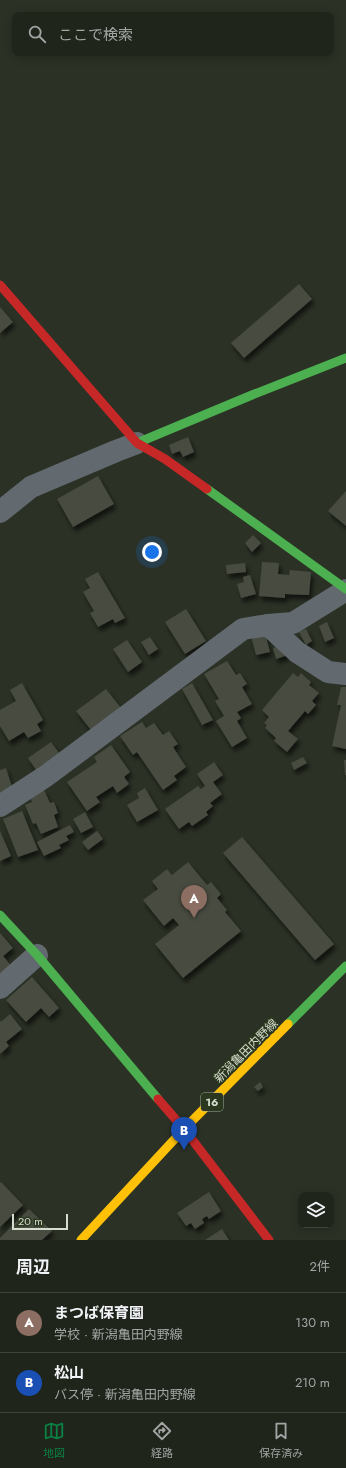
<!DOCTYPE html>
<html lang="ja">
<head>
<meta charset="utf-8">
<style>
  :root { --surface:#20251c; --page:#2d3129; --text:#f1f3f6; --muted:#a2a5a3; --line:#3d423b; --accent:#0b8043 }
  body { margin:0; font-family:Jost,"Noto Sans JP",sans-serif; background:var(--page); color:var(--text) }
  .controls { position:absolute; right:12px; bottom:12px; display:grid; overflow:hidden; border-radius:8px; box-shadow:0 2px 10px #0003 }
  .controls button { width:36px; height:36px; display:grid; place-items:center; padding:0; border:0; border-bottom:1px solid var(--line); background:var(--surface); color:var(--text); font:20px sans-serif }
  .scale { position:absolute; left:12px; bottom:10px; width:56px; box-sizing:border-box; padding-left:4px; border:2px solid #d5ddce; border-top:0; font-size:11px; line-height:14px; white-space:nowrap; color:#d5ddce; -webkit-text-stroke:3px #2c371f; paint-order:stroke }
  .you { position:absolute; left:152px; top:552px; width:14px; height:14px; margin:-10px; border:3px solid #fff; border-radius:50%; background:#1a73e8; box-shadow:0 0 0 6px #1a73e833 }
  .badge { display:grid; place-items:center; width:26px; height:26px; border-radius:50%; background:var(--accent); color:#fff; font-size:13px; font-weight:700 }
  .pin { position:absolute; translate:-50% -33px; filter:drop-shadow(0 1px 2px #0008) }
  .pin::after { content:''; position:absolute; top:21px; width:14px; height:12px; background:inherit; clip-path:polygon(0 0,100% 0,50% 100%) }
  .list { margin:0; padding:0; list-style:none }
  h2 { display:flex; justify-content:space-between; align-items:center; height:52px; margin:0; padding:0 16px; font-size:17px }
  h2 small { font-size:13px; font-weight:400; color:var(--muted) }
  .list li { display:grid; grid-template-columns:26px 1fr auto; gap:12px; align-items:center; box-sizing:border-box; height:60px; padding:0 16px; border-top:1px solid var(--line) }
  .list b { display:block; font-size:15px; white-space:nowrap }
  .list p { margin:0; font-size:13px; white-space:nowrap; color:var(--muted) }
  .list em { font-size:13px; font-style:normal; color:var(--muted) }
  .icon { flex:none; width:22px; height:22px; fill:none; stroke:currentColor; stroke-width:2; stroke-linecap:round; stroke-linejoin:round }
  .map { position:relative; flex:none; width:346px; height:1240px; overflow:hidden }
  .search { position:absolute; background:var(--surface); box-shadow:0 2px 10px #0003; left:12px; right:12px; top:12px; height:44px; display:flex; align-items:center; gap:10px; box-sizing:border-box; padding:0 14px; border-radius:8px; color:var(--muted); font-size:15px }
  .sheet { height:172px; background:var(--surface) }
  nav { display:flex; justify-content:space-around; align-items:center; box-sizing:border-box; height:56px; border-top:1px solid var(--line); background:var(--surface); font-size:11px; color:var(--muted) }
  nav a { display:grid; justify-items:center; gap:2px }
  nav .on { color:var(--accent) }
  .map>svg:first-child { display:block }
  .building { fill:#464b40; filter:url(#shadow) }
  .lines { fill:none; stroke-linecap:round; stroke-linejoin:round }
  .street { stroke:#626a70; stroke-width:22 }
  .fast { stroke:#4caf50; stroke-width:9 }
  .slow { stroke:#ffc107; stroke-width:9 }
  .jam { stroke:#c62828; stroke-width:9 }
  .labels { text-anchor:middle; stroke-width:3.5; stroke-linejoin:round; paint-order:stroke }
  .shield { fill:#2c371f; stroke:#a2ab9a; stroke-width:1 }
  .shield-label { font-size:11px; font-weight:bold; fill:#d5ddce }
  .street-label { font-size:12px; fill:#d5ddce; stroke:#2c371f }
</style>
</head>
<body>
<div class="map">
<svg width="346" height="1240" viewBox="0 0 346 1240">
  <defs>
    <filter id="shadow"><feDropShadow dx="2.5" dy="4.5" stdDeviation="2" flood-color="#0009"/></filter>
  </defs>
  <rect width="100%" height="100%" fill="#2b3125"/>
  <g class="building">
    <polygon points="299,284 312,299 244,358 231,343"/>
    <polygon points="0,307 13,322 0,333"/>
    <polygon points="188,437 194,452 183,457 180,451 172,454 169,445"/>
    <polygon points="98,476 114,504 73,527 57,499"/>
    <polygon points="346,491 346,526 328,511"/>
    <polygon points="253,535 261,543 252,552 245,543"/>
    <polygon points="262,562 279,563 278,574 289,575 290,570 311,572 309,595 285,594 285,598 259,596"/>
    <polygon points="245,563 246,572 227,574 226,565"/>
    <polygon points="98,572 125,618 115,623 113,619 98,627 90,613 94,611 83,592 90,588 85,579"/>
    <polygon points="250,575 256,594 241,598 237,584 244,582 243,577"/>
    <polygon points="186,609 206,641 185,654 165,622"/>
    <polygon points="327,622 334,638 325,642 319,626"/>
    <polygon points="306,629 312,641 306,645 299,632"/>
    <polygon points="265,633 270,652 256,655 251,636"/>
    <polygon points="150,637 158,649 149,655 141,642"/>
    <polygon points="127,640 142,662 128,672 113,649"/>
    <polygon points="284,644 288,655 276,659 273,648"/>
    <polygon points="227,661 236,675 240,673 247,684 242,687 252,704 237,712 241,718 237,721 247,738 232,747 216,721 224,716 215,701 219,699 204,674"/>
    <polygon points="293,673 298,677 301,673 311,682 309,685 319,693 312,701 316,705 308,714 305,711 288,731 298,739 287,752 274,741 276,738 265,728 267,725 264,723 269,717 262,710"/>
    <polygon points="22,683 43,720 37,724 41,731 28,738 24,732 9,741 0,726 0,710 16,701 10,690"/>
    <polygon points="192,683 213,720 202,725 182,689"/>
    <polygon points="341,687 346,687 346,749 332,746 341,705 337,705"/>
    <polygon points="106,689 121,708 91,730 76,711"/>
    <polygon points="142,722 146,728 154,723 163,735 169,731 178,744 173,747 186,767 174,776 177,780 163,790 137,752 133,755 120,736"/>
    <polygon points="51,742 62,757 38,773 28,758"/>
    <polygon points="111,745 130,772 124,777 129,784 117,793 113,786 96,797 100,802 87,811 67,782 97,762 94,757"/>
    <polygon points="303,757 307,763 294,770 291,763"/>
    <polygon points="344,760 346,760 346,775 345,775"/>
    <polygon points="214,762 223,775 213,782 222,794 210,803 213,806 206,812 208,815 192,826 189,822 179,829 165,809 198,786 201,789 205,786 197,774"/>
    <polygon points="6,768 14,793 0,793 0,770"/>
    <polygon points="145,788 158,810 137,822 127,805 139,798 137,793"/>
    <polygon points="44,790 50,803 54,802 58,813 54,815 58,827 41,834 36,823 33,824 25,805 32,802 30,796"/>
    <polygon points="22,811 38,850 18,857 3,819"/>
    <polygon points="85,812 93,827 81,833 73,819"/>
    <polygon points="70,825 74,832 66,836 69,840 59,845 61,848 44,856 37,842"/>
    <polygon points="0,831 11,856 0,861"/>
    <polygon points="97,831 103,839 88,850 82,842"/>
    <polygon points="242,837 334,944 315,960 223,853"/>
    <polygon points="188,862 207,885 211,882 221,894 217,898 227,910 225,912 241,931 183,978 155,944 179,925 173,918 164,926 143,900 158,889 152,881 167,869 172,875"/>
    <polygon points="0,933 13,948 3,956 13,968 0,976"/>
    <polygon points="32,977 59,1008 49,1017 41,1008 26,1022 6,1000"/>
    <polygon points="10,1014 22,1029 6,1042 9,1046 0,1054 0,1020 1,1022"/>
    <polygon points="260,1082 263,1087 258,1091 254,1087"/>
    <polygon points="1,1182 23,1205 0,1227 0,1183"/>
    <polygon points="209,1192 221,1211 209,1219 207,1216 202,1219 204,1223 195,1229 191,1223 186,1226 177,1213"/>
    <polygon points="29,1209 52,1231 42,1240 0,1240 0,1238"/>
    <polygon points="222,1229 229,1240 205,1240"/>
  </g>
  <g class="lines">
    <g class="street">
      <polyline points="0,512 31,487 116,451 137,443"/>
      <polyline points="268,625 297,652 328,672 346,674"/>
      <polyline points="0,806 46,776 243,629 268,625 293,623 346,590"/>
      <polyline points="0,988 37,955"/>
    </g>
    <g class="fast">
      <polyline points="137,443 252,395 346,358"/>
      <polyline points="207,489 346,589"/>
      <polyline points="0,915 37,955 158,1099"/>
      <polyline points="288,1024 346,966"/>
    </g>
    <polyline class="slow" points="81,1240 184,1129 288,1024"/>
    <g class="jam">
      <polyline points="0,285 137,443 165,459 207,489"/>
      <polyline points="158,1099 184,1129 269,1240"/>
    </g>
  </g>
  <g class="labels">
    <rect class="shield" x="201" y="1093" width="22" height="18" rx="3"/>
    <g class="shield-label">
      <text x="212" y="1106">16</text>
    </g>
    <g class="street-label">
      <text transform="translate(246 1051) rotate(-45)" y="4">新潟亀田内野線</text>
    </g>
  </g>
</svg>
<div class="controls">
<button><svg class="icon" aria-label="layers" viewBox="0 0 24 24"><path d="M12 4l9 5-9 5-9-5zM3 14l9 5 9-5"/></svg></button>
</div>
<div class="scale">20 m</div>
<div class="you"></div>
<div class="pin badge" style="left:194px;top:918px;background:#8d6e63">A</div>
<div class="pin badge" style="left:184px;top:1150px;background:#1a4fb4">B</div>
<div class="search"><svg class="icon" aria-label="search" viewBox="0 0 24 24"><circle cx="10" cy="10" r="6"/><path d="M15 15l6 6"/></svg>ここで検索</div>
</div>
<section class="sheet">
<h2>周辺<small>2件</small></h2>
<ul class="list">
<li><span class="badge" style="background:#8d6e63">A</span><div><b>まつば保育園</b><p>学校 · 新潟亀田内野線</p></div><em>130 m</em></li>
<li><span class="badge" style="background:#1a4fb4">B</span><div><b>松山</b><p>バス停 · 新潟亀田内野線</p></div><em>210 m</em></li>
</ul>
</section>
<nav>
<a class="on"><svg class="icon" aria-label="map" viewBox="0 0 24 24"><path d="M3 6l6-2 6 2 6-2v14l-6 2-6-2-6 2zM9 4v14M15 6v14"/></svg>地図</a>
<a><svg class="icon" aria-label="directions" viewBox="0 0 24 24"><path d="M12 3l9 9-9 9-9-9zM9 14v-3h6M13 9l2 2-2 2"/></svg>経路</a>
<a><svg class="icon" aria-label="saved" viewBox="0 0 24 24"><path d="M7 4h10v16l-5-4-5 4z"/></svg>保存済み</a>
</nav>
</body>
</html>
